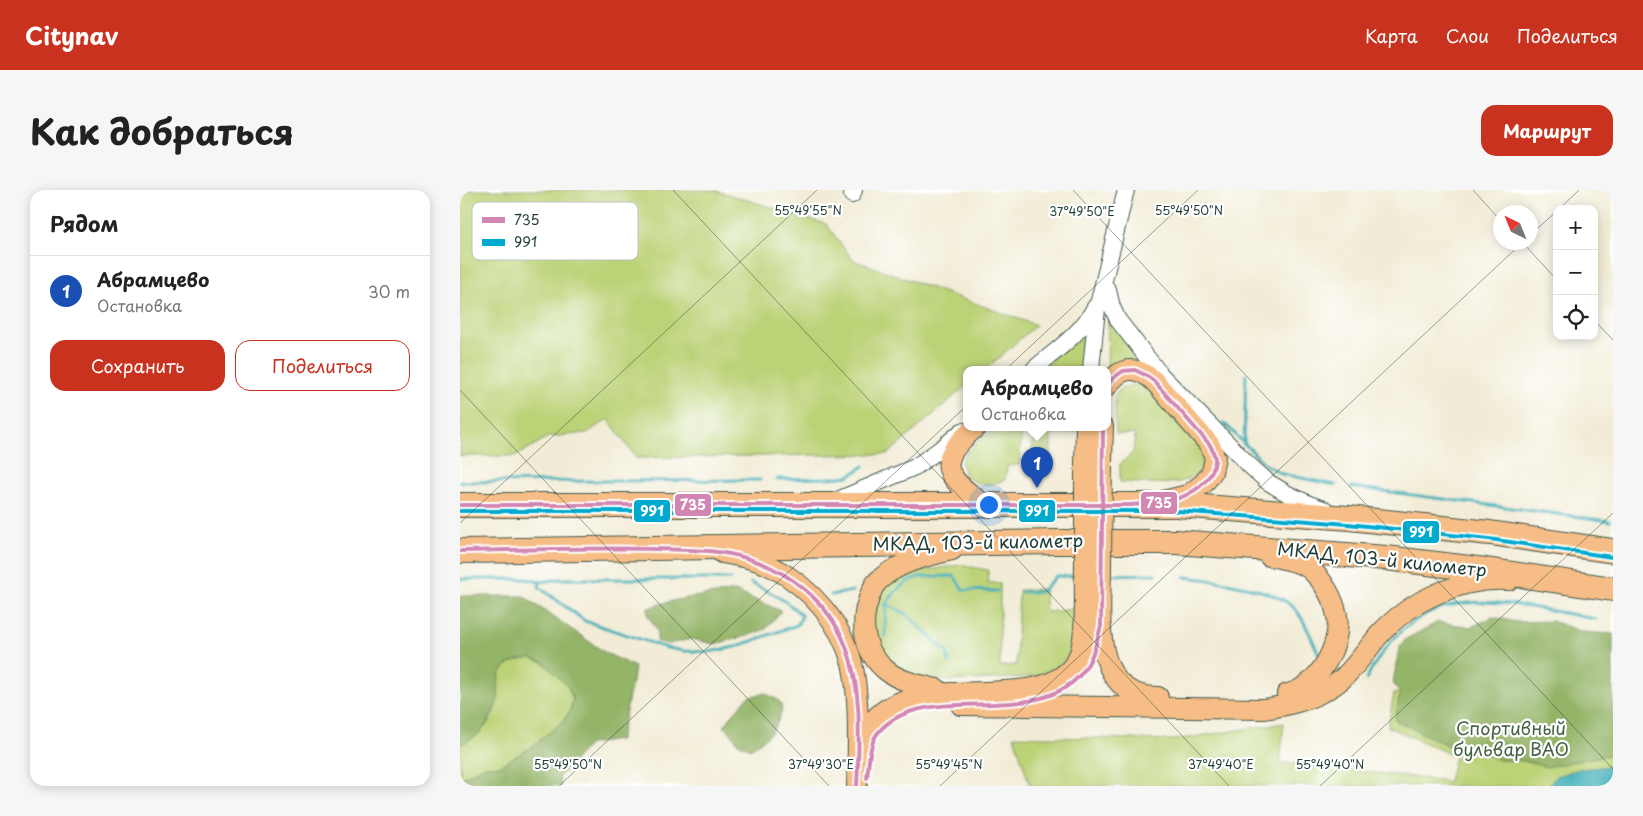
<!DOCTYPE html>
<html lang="ru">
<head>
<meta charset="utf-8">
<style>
  :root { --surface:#fff; --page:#f6f6f6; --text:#222; --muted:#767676; --line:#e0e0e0; --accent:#c8321e }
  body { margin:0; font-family:"Playpen Sans",sans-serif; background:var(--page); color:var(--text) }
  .controls { position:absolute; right:15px; top:15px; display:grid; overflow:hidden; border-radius:10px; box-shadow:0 2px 12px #0003 }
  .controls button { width:45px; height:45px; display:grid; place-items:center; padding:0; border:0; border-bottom:1px solid var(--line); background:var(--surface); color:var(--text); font:25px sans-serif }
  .compass { position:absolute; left:1033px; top:15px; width:45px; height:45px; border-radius:50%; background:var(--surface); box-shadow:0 2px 12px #0003; rotate:317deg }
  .you { position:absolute; left:528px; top:314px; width:18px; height:18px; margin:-12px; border:4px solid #fff; border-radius:50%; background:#1a73e8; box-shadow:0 0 0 8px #1a73e833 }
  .badge { display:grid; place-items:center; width:32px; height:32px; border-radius:50%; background:var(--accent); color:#fff; font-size:16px; font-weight:700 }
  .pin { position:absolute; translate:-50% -41px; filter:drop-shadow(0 1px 2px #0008) }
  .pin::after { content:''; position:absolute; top:26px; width:18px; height:15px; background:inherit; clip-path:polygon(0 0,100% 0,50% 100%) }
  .popup { position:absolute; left:503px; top:176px; width:148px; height:65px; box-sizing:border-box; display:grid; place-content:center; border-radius:10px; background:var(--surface); filter:drop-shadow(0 1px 4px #0005); font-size:16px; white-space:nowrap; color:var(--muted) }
  .popup b { font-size:19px; color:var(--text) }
  .popup::after { content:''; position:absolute; left:50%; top:100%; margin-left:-10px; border:10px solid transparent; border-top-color:var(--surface) }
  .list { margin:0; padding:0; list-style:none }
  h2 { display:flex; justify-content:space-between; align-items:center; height:65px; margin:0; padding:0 20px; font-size:21px }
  h2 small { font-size:16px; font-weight:400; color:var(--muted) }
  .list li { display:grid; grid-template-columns:32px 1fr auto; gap:15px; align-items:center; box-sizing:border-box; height:70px; padding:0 20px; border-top:1px solid var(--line) }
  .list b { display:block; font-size:19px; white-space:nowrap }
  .list p { margin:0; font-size:16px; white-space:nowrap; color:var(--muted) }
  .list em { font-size:16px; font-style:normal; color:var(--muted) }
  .actions { display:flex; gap:10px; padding:15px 20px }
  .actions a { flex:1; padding:11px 0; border:1px solid var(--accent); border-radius:15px; text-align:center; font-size:18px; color:var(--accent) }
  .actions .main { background:var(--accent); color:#fff }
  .icon { flex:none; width:28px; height:28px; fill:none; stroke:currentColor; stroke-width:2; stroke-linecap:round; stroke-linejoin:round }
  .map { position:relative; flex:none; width:1153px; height:596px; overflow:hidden; border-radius:15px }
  header { display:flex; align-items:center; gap:30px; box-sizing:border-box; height:70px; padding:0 25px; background:var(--accent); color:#fff }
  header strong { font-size:24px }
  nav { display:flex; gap:28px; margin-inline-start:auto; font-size:18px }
  .intro { display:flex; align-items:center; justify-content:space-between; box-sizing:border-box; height:120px; padding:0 30px }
  h1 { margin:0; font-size:35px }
  .button { padding:12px 22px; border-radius:15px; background:var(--accent); color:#fff; font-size:18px; font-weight:700 }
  main { display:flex; gap:30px; padding:0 30px }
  aside { flex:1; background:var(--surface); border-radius:15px; box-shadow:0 2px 12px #0003 }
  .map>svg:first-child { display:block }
  .green { fill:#bbd276; stroke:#6d8855 }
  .forest { fill:#94b467; stroke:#5a784e }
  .water { fill:#3daeb8; stroke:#2e7676 }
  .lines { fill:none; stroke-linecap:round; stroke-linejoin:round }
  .stream { stroke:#3daeb8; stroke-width:3 }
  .minor-casing { stroke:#3f574c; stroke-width:18 }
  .major-casing { stroke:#3f574c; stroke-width:22 }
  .highway-casing { stroke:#3f574c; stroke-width:26 }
  .minor { stroke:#fff; stroke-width:16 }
  .major { stroke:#f6be86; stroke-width:20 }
  .highway { stroke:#f6be86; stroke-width:24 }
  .major-bridge-casing { stroke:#3f574c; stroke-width:22; stroke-linecap:butt }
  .major-bridge { stroke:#f6be86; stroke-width:20 }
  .bus-1-casing { stroke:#fff; stroke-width:8 }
  .bus-2-casing { stroke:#fff; stroke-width:8 }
  .bus-1 { stroke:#d287b2; stroke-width:4 }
  .bus-2 { stroke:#00a9ce; stroke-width:4 }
  .ticks { fill:none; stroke:#1f3d34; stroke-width:1; stroke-opacity:0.45 }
  .labels { text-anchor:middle; stroke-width:4.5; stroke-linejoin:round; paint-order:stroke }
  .street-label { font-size:18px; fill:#1f3d34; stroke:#fff }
  .park-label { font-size:18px; fill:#466244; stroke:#fff }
  .key { fill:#fff; stroke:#bcc5c2; stroke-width:1 }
  .key-label { font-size:14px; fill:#1f3d34 }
  .ticks-label { font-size:12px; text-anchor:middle; fill:#1f3d34; stroke:#fff; stroke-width:4.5; stroke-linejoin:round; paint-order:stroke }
  .line-badge { stroke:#fff; stroke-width:2 }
  .badge-label { font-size:14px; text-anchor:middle; font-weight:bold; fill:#fff }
</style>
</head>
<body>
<header>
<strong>Citynav</strong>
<nav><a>Карта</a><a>Слои</a><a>Поделиться</a></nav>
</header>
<div class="intro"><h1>Как добраться</h1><a class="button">Маршрут</a></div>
<main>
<aside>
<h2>Рядом<small></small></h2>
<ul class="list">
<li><span class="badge" style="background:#1a4fb4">1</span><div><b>Абрамцево</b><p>Остановка</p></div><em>30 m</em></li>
</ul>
<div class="actions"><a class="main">Сохранить</a><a>Поделиться</a></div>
</aside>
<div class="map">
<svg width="1153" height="596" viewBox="0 0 1153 596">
  <rect width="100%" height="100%" fill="#fff"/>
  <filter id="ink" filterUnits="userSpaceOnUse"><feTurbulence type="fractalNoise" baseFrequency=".02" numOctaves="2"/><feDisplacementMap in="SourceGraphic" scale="10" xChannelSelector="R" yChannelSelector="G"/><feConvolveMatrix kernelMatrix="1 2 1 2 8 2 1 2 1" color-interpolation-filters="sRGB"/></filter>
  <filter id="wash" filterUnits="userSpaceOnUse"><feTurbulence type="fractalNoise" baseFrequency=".0096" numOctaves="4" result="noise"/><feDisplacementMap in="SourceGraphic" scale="20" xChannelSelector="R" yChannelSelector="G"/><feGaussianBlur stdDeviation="1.12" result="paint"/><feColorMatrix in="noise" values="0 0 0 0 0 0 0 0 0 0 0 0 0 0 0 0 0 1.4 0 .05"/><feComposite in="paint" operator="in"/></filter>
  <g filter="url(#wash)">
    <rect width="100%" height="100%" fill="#f2ecd6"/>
    <g class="green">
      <polygon points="0,0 254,0 366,34 393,70 576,135 526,179 507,179 507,195 428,264 176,268 148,229 127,243 88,247 56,266 0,266"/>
      <polygon points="648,128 685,172 647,181"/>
      <polygon points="631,134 626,179 581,179"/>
      <path d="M677,194L691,197L741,255L745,269C743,273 742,279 738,283C722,299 681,292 660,292V274L673,263L675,244H656L655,206L661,198Z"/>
      <path d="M535,237H562L559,275L547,276L545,290C527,296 520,296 505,286L501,272L507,262Z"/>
      <polygon points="573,237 617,237 617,241 591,245 591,273 572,273"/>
      <polygon points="500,375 528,380 528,393 540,393 540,476 556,475 559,400 584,399 586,422 615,419 615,442 608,466 595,478 574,487 489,491 458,487 437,478 413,454 411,432 416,411 427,394 446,383"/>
      <path d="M71,468L83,472L108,497L113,509L110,521L102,532L72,557L39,576H25L0,589V555C20,544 30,536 37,513C38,508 37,503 37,497C38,475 51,471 71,468Z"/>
      <polygon points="1152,502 1153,596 570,596 554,546 713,550 824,533 820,572 989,591 995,566 928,537 934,503"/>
    </g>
    <g class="forest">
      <path d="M275,401L321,421L306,439L284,447L254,454L231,449L208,454L197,451V440L188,426L187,419C206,409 252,405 275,401Z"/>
      <polygon points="0,406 63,406 146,463 175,477 160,550 129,554 99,587 101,596 0,596 0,589 25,576 39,576 72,557 102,532 110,521 113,509 108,497 83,472 71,468 58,470 47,475 39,484 38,510 27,533 19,544 0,555"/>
      <polygon points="1033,427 1057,432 1092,431 1122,442 1153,444 1153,564 1086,577 1064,571 1039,570 1015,559 989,556 935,530 940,503 933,493 939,458 946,449 978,432 1011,437"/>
      <path d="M305,503C310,506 316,508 320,512C322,515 322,519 321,523C315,542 306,549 290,559L278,553L268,539L264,537L272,525L288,507Z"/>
    </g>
    <polygon class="water" points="1153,576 1153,596 1089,596 1096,586 1119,579"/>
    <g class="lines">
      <g class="stream">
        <polyline points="764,233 806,275 822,284 875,295"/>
        <polyline points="784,254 786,185"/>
        <polyline points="317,289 370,288 389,286 404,276"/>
        <polyline points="0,292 300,290"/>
        <polyline points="892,297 1150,331"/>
        <polyline points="646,385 696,384"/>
        <path d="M725,387C752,390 818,398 836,420C846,433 852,449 859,465"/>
        <polyline points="0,389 66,389 80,392 100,389 271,389"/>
        <path d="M80,392L79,397L125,431L207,458L224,461L249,462L275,457L337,435L342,426C327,410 310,402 291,393"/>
        <polyline points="562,402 581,402 596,386 618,386"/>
        <polyline points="371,405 393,401"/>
        <polyline points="426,414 446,424 487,462 489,473"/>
        <polyline points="425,447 426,414 435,402 448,391 459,387 494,386 503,400 537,401"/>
        <path d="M906,489C962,383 1039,412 1136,429"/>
      </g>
    </g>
  </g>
  <g filter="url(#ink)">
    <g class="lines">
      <g class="minor-casing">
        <g id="minor">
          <polyline points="392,5 394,0"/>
          <polyline points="648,100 652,117 658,130 700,184 789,275 808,292 828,304 849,314 866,320"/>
          <path d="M574,179C595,161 622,143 635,117"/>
          <polyline points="631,179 637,119 666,0"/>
          <polyline points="375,311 455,277 483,257 502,241"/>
        </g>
      </g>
      <g class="major-casing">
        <g id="major">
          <path d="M647,196C661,176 676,175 694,191L750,255L755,268L752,282L744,293L728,305L703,311"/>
          <path d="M516,237C473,273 484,286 525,315"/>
          <polyline points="642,271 643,237"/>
          <polyline points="625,272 626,237"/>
          <path d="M262,363C280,366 298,369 314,378C351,398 381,433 392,473C400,508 398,560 397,596"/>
          <path d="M809,366C820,368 841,372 850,379C863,390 874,409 877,426C882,455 857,499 827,504"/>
          <path d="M641,376C641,423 629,507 698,507"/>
          <path d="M477,499C460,495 441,492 427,481C404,463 399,434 409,408C411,402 414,395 418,391C438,372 467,366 492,360"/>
          <path d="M501,515L804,519C831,515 860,508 882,489C896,476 907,460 919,445C951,410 1001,387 1049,390"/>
          <path d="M400,556C402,543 409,534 419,525C469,479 584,528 617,470C628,451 624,399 625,376"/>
        </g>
      </g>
      <g class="highway-casing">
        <g id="highway">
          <polyline points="0,315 717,315 889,328 1030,343 1153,361"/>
          <polyline points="0,361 597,352 716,352 926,368 1026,380 1153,399"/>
        </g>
      </g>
      <use href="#minor" class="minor"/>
      <use href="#major" class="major"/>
      <use href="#highway" class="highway"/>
      <g class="major-bridge-casing">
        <g id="major-bridge">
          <polyline points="625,376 625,272"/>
          <polyline points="641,376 642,271"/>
        </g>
      </g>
      <use href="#major-bridge" class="major-bridge"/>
      <g class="bus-1-casing">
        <g id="bus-1">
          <path d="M0,315H670C684,314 699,314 713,310C731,305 754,291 755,270C755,265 752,259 750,255L694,191L687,186L675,180L663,181L652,189L647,196"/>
          <path d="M0,361C65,360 131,357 196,359C226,360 257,359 286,368C328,380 369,413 385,454C403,499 399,549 397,596"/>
          <path d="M407,588C409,574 409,555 417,544C427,531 441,524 456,520C509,506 588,530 625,479C634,466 637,450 641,436L643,237"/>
        </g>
      </g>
      <g class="bus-2-casing">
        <polyline id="bus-2" points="0,321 717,321 888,334 1029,349 1152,367"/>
      </g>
      <use href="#bus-1" class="bus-1"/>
      <use href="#bus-2" class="bus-2"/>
    </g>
  </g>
  <path class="ticks" d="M213,0L769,596M613,0L1153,579M1013,0L1040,30M1099,19L1119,0M1070,45L1097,21M1062,52L1097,90M1134,130L1153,150M0,200L369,596M0,333L357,0M99,596L738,0M480,596L1063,52M860,596L1153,323"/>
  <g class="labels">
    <g class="street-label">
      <text transform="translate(518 353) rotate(-1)" y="6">МКАД, 103-й километр</text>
      <text transform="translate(922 370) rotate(6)" y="6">МКАД, 103-й километр</text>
    </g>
    <g class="park-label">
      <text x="1051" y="545">Спортивный<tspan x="1051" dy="21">бульвар ВАО</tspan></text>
    </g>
  </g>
  <rect x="12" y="12" width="166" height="58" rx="8" class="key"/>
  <rect x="22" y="27" width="23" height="6" fill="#d287b2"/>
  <rect x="22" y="49" width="23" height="7" fill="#00a9ce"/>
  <g class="key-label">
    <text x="54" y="35">735</text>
    <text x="54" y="57">991</text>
  </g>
  <g class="ticks-label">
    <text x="348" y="25">55°49'55"N</text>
    <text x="729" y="25">55°49'50"N</text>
    <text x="622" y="26">37°49'50"E</text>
    <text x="361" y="579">37°49'30"E</text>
    <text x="761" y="579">37°49'40"E</text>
    <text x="108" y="579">55°49'50"N</text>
    <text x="489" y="579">55°49'45"N</text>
    <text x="870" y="579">55°49'40"N</text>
  </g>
  <g class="line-badge">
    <rect x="680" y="301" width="38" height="24" rx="5" fill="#d287b2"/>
    <rect x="214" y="303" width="38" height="24" rx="5" fill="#d287b2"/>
    <rect x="173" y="309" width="38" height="24" rx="5" fill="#00a9ce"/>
    <rect x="558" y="309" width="38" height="24" rx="5" fill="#00a9ce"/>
    <rect x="942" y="330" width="38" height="24" rx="5" fill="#00a9ce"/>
  </g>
  <g class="badge-label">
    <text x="699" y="318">735</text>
    <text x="233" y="320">735</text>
    <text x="192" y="326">991</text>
    <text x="577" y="326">991</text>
    <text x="961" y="347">991</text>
  </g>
</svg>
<div class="controls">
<button>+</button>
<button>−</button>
<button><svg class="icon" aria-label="locate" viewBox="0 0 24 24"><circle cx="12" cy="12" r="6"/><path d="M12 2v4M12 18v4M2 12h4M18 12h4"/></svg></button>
</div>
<svg class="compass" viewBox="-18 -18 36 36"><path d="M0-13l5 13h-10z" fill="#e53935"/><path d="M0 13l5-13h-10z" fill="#767676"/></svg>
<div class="you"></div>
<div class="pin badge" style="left:577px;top:298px;background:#1a4fb4">1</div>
<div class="popup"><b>Абрамцево</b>Остановка</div>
</div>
</main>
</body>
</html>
